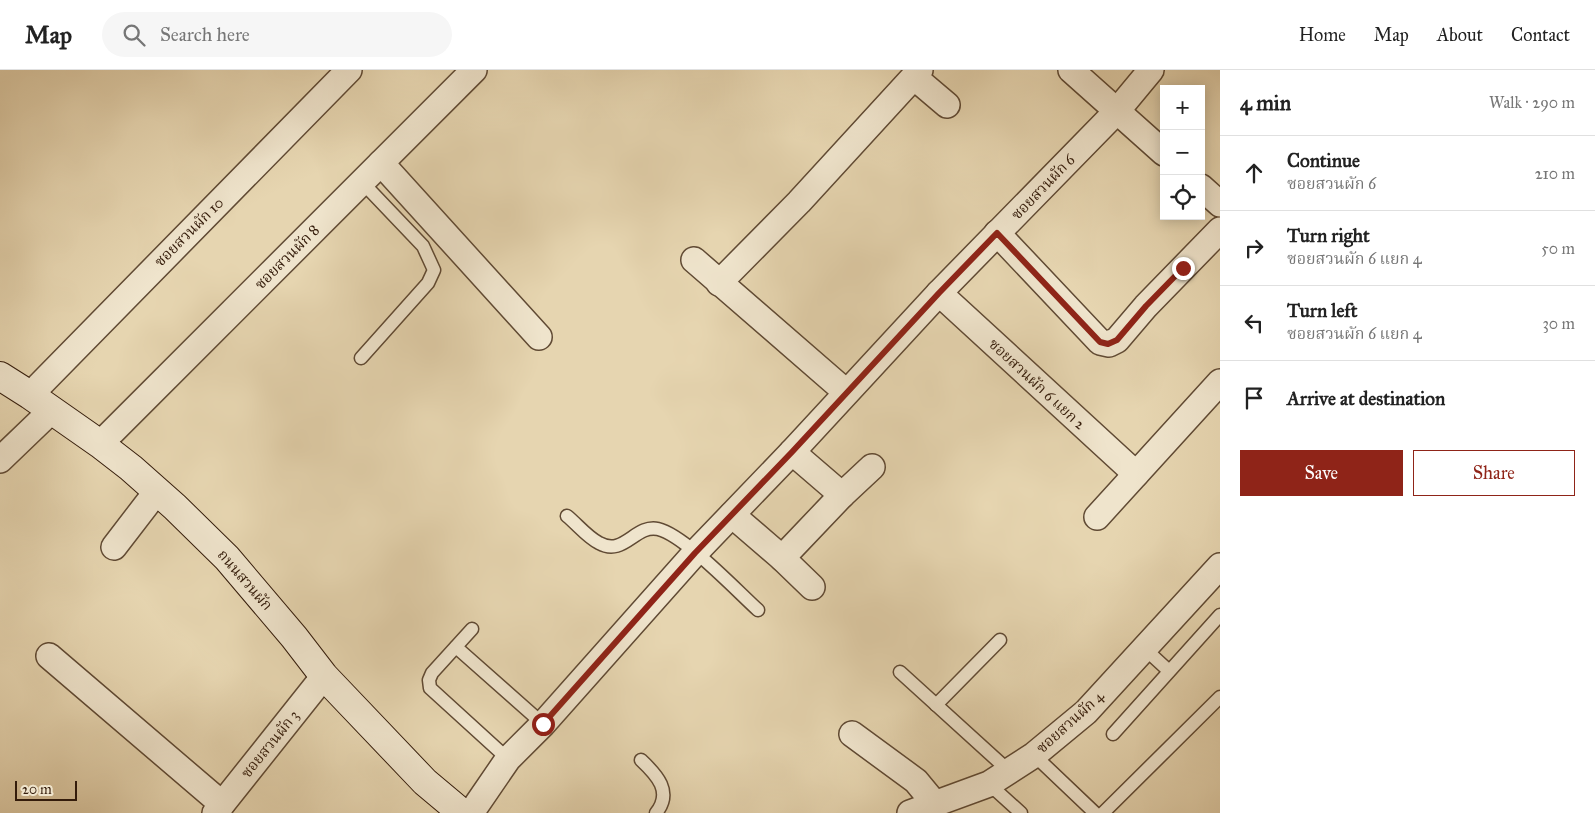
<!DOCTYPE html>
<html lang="en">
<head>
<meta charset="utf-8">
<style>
  :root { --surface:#fff; --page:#f6f6f6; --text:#222; --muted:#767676; --line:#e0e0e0; --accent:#8f2418 }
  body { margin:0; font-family:"IM FELL Great Primer","Noto Serif Thai",serif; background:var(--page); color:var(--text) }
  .controls { position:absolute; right:15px; top:15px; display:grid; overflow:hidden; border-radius:0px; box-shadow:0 2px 12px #0003 }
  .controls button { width:45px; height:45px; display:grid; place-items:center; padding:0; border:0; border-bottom:1px solid var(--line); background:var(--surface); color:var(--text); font:25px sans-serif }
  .scale { position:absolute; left:15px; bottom:12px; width:62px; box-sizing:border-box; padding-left:5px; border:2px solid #341c0b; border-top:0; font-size:14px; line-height:18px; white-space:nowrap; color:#341c0b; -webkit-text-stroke:4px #efe4cc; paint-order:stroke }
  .stop { position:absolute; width:15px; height:15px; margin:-11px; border:4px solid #8f2418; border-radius:50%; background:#fff }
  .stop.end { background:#8f2418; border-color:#fff; box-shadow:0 1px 5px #0008 }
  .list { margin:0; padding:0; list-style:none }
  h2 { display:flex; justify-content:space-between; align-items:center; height:65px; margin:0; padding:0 20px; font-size:21px }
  h2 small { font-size:16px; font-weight:400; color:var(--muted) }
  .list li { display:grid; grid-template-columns:32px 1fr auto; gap:15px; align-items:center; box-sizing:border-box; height:75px; padding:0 20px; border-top:1px solid var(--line) }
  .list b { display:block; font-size:19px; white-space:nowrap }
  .list p { margin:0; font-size:16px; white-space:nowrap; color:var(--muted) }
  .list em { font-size:16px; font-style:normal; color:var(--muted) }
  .actions { display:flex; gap:10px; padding:15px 20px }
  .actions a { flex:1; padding:11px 0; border:1px solid var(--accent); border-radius:0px; text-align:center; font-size:18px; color:var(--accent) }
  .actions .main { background:var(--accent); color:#fff }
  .icon { flex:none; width:28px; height:28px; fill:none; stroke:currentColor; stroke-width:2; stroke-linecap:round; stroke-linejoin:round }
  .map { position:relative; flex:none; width:1220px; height:743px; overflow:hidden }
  header { display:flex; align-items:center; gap:30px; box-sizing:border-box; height:70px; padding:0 25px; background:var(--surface); border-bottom:1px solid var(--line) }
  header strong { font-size:24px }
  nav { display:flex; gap:28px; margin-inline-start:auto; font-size:18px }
  .search { width:350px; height:45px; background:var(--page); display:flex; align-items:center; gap:12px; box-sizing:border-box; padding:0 18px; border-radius:28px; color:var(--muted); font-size:19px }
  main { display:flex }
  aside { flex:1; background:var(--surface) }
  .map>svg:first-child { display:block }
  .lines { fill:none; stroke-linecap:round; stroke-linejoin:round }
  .lane-casing { stroke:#604a34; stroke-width:15 }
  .street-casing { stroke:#604a34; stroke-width:28 }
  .secondary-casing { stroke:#341c0b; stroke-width:30 }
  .lane { stroke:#efe4cc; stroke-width:12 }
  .street { stroke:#efe4cc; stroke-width:25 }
  .secondary { stroke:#efe4cc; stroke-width:28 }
  .route { stroke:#8f2418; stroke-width:6 }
  .labels { text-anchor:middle; stroke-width:4.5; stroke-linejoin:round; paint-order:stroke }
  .street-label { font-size:15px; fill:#341c0b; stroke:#efe4cc }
</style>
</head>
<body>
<header>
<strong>Map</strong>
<div class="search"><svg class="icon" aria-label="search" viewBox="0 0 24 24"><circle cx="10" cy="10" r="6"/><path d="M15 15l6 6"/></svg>Search here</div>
<nav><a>Home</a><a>Map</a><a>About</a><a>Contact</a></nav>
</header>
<main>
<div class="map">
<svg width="1220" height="743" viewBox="0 0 1220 743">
  <rect width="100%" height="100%" fill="#e6d5b0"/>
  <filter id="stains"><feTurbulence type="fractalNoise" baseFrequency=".004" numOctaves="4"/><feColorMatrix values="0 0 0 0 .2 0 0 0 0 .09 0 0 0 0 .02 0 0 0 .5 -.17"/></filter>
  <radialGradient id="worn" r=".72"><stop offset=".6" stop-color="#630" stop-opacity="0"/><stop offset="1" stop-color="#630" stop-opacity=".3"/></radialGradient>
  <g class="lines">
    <g class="lane-casing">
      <g id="lane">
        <polyline points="361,288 428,213 434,200 423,176 362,112"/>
        <path d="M567,446C577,454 587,467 599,473C624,487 635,454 658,459C684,465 736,520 758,540"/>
        <polyline points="472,559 432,603 429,610 430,618 508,689"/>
        <polyline points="456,577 543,654"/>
        <polyline points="1144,578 1169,601"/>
        <polyline points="900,602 1009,701"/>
        <polyline points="936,635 1000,570"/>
        <polyline points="1113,664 1220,545"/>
        <polyline points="1034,685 1095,743"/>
        <path d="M641,690C657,705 673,722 656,743"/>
        <polyline points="989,714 1021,743"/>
        <polyline points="1103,743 1220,627"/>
      </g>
    </g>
    <g class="street-casing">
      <g id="street">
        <polyline points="1071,0 1164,83"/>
        <polyline points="914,7 947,35"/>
        <polyline points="381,93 539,267"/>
        <polyline points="1201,117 1220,134"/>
        <polyline points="997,163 1100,272 1109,274 1117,270 1146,236 1220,160"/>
        <polyline points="694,190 846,322"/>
        <polyline points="719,213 799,132 920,0"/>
        <polyline points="939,223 1136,404"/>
        <polyline points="30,325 349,0"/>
        <polyline points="100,374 474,0"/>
        <polyline points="792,382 842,425"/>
        <polyline points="0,390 51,341"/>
        <polyline points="732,445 782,488 812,517"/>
        <polyline points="1097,447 1220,312"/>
        <polyline points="114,477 157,421"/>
        <polyline points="782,488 842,425 872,397"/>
        <polyline points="49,586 222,734"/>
        <polyline points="852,664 916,711 935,734"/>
        <polyline points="215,743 324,606"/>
        <polyline points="471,743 508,689 543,654 695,483 792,382 939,223 1117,41 1151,0"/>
        <polyline points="910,743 989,714 1034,685 1086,642 1220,496"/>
      </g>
    </g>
    <g class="secondary-casing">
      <polyline id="secondary" points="0,306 30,325 100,374 131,398 175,437 227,488 294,567 324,606 425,712 462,743"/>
    </g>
    <use href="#lane" class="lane"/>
    <use href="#street" class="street"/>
    <use href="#secondary" class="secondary"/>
  </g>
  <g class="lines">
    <polyline class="route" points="543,654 695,483 792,382 939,223 997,163 1100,272 1108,274 1117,270 1146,236 1183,198"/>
  </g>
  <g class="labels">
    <g class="street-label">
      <text transform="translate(1043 117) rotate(-46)" y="5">ซอยสวนผัก 6</text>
      <text transform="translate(189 162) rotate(-45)" y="5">ซอยสวนผัก 10</text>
      <text transform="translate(287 187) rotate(-45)" y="5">ซอยสวนผัก 8</text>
      <text transform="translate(1037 314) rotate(43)" y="5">ซอยสวนผัก 6 แยก 2</text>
      <text transform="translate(245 510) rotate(49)" y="5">ถนนสวนผัก</text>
      <text transform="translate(1070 652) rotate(-42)" y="5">ซอยสวนผัก 4</text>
      <text transform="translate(270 674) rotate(-51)" y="5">ซอยสวนผัก 3</text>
    </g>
  </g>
  <rect width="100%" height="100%" filter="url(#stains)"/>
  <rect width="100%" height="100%" fill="url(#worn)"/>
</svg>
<div class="controls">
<button>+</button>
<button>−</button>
<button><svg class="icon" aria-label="locate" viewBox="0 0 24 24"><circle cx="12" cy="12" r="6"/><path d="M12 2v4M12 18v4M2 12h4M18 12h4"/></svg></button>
</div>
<div class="scale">20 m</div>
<div class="stop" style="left:543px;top:654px"></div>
<div class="stop end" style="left:1183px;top:198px"></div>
</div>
<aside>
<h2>4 min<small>Walk · 290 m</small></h2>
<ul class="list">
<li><svg class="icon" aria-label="ahead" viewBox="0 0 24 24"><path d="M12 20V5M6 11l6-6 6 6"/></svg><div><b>Continue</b><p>ซอยสวนผัก 6</p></div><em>210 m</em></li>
<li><svg class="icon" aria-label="right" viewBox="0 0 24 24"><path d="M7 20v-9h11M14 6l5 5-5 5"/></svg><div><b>Turn right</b><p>ซอยสวนผัก 6 แยก 4</p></div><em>50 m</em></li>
<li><svg class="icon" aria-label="left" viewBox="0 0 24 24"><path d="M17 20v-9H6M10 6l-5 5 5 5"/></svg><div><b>Turn left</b><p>ซอยสวนผัก 6 แยก 4</p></div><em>30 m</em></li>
<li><svg class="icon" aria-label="arrive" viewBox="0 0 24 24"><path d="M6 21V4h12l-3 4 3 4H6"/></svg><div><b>Arrive at destination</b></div></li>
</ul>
<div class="actions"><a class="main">Save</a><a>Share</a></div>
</aside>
</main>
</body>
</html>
